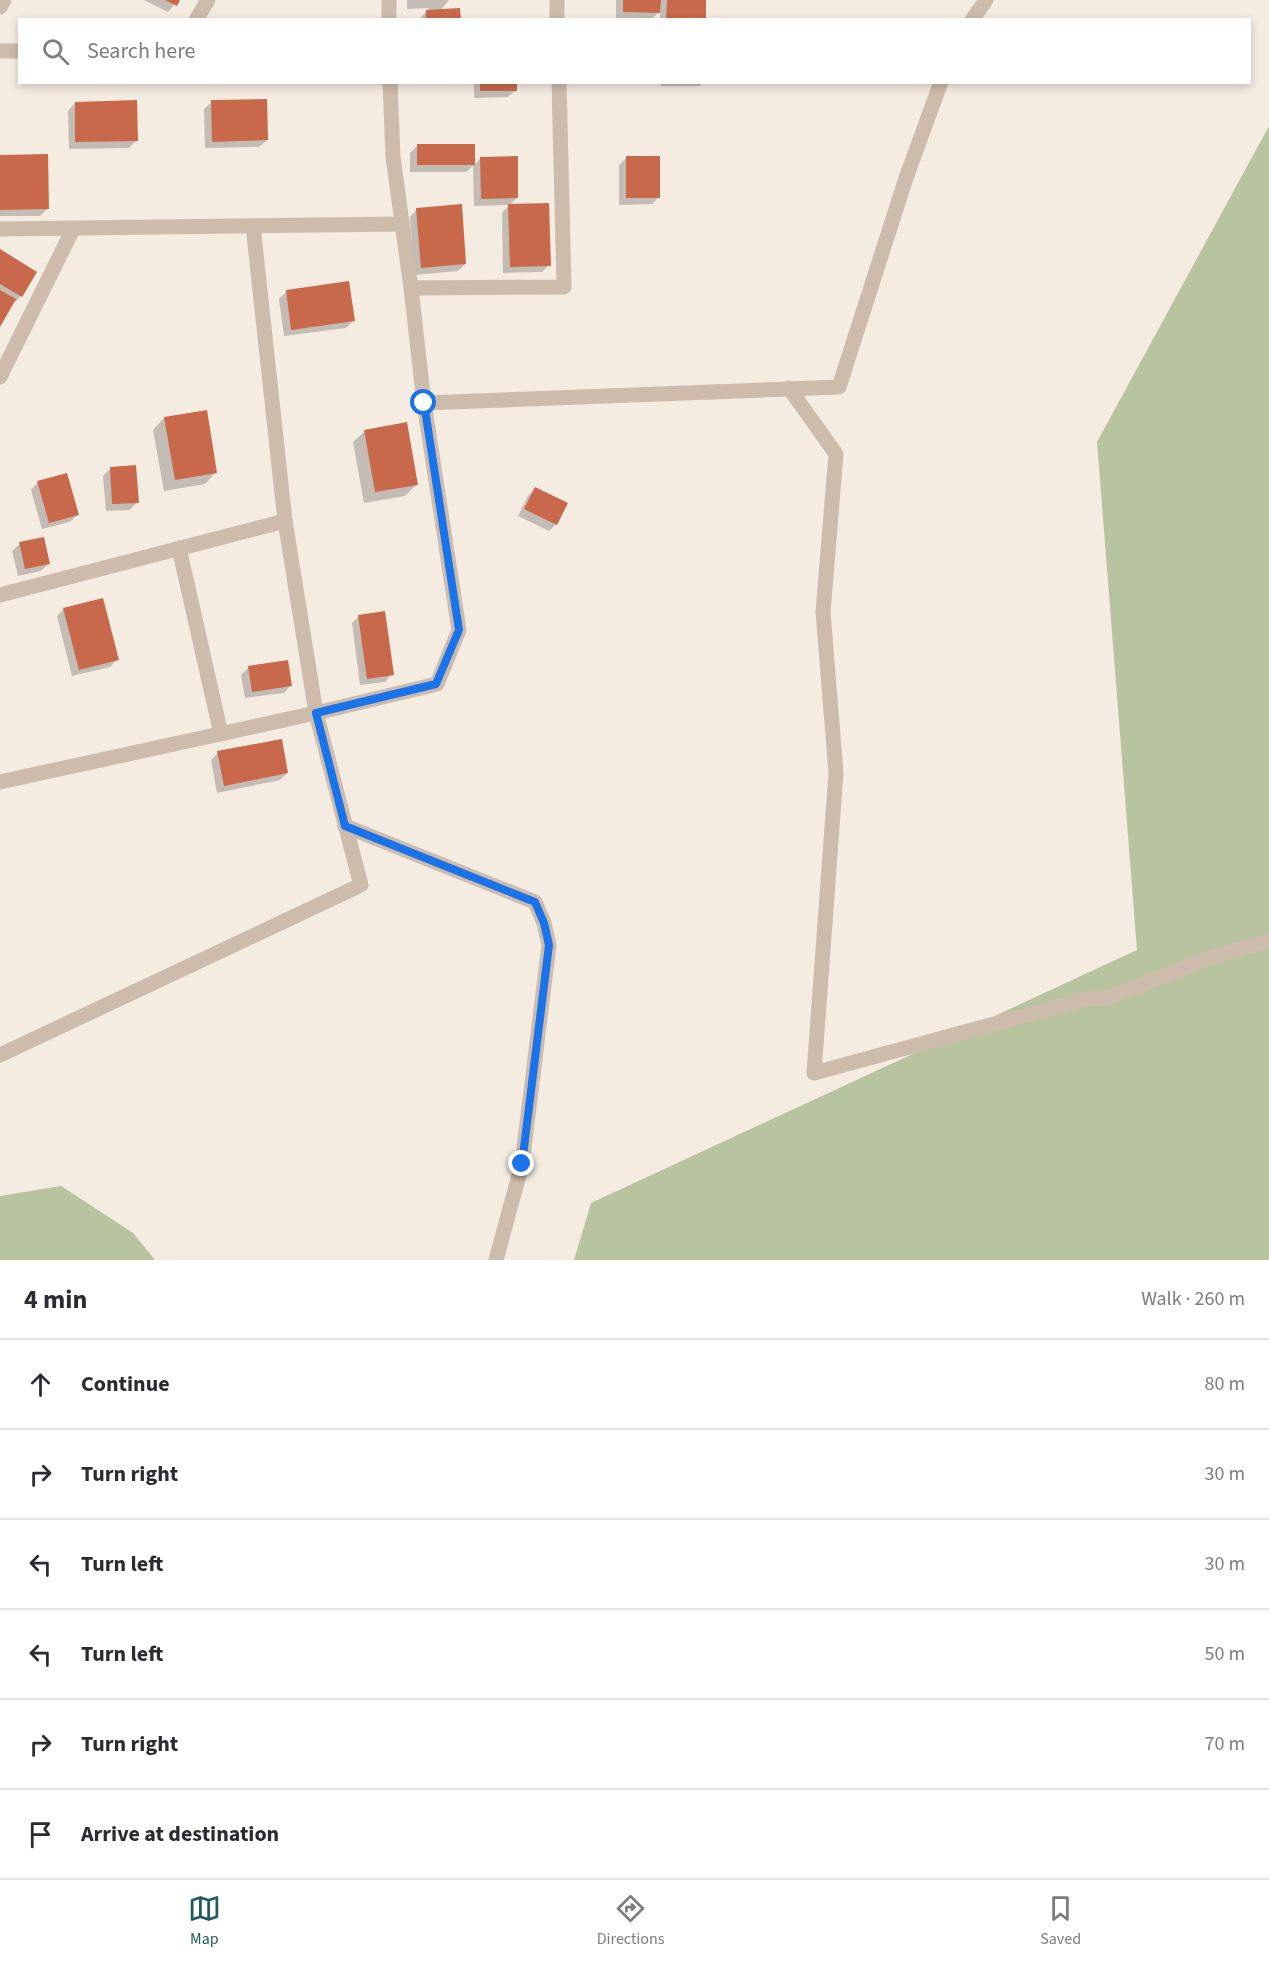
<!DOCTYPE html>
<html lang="en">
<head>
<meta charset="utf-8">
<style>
  :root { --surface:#fff; --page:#f2f2f3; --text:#2b2b33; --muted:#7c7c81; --line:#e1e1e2; --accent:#1f5a5e }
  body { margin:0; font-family:"Source Sans 3",sans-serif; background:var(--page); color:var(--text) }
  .stop { position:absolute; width:18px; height:18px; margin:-14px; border:4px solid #1a73e8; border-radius:50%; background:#fff }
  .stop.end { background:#1a73e8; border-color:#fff; box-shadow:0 2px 6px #0008 }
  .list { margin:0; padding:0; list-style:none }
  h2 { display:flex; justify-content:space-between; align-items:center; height:78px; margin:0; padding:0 24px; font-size:26px }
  h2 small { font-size:20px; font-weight:400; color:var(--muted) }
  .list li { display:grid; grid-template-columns:39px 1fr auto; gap:18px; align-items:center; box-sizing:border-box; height:90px; padding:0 24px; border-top:2px solid var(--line) }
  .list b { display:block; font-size:22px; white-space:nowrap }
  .list em { font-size:20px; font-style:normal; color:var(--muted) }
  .icon { flex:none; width:33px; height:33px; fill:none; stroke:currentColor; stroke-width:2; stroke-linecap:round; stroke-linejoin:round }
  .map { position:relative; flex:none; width:1269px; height:1260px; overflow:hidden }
  .search { position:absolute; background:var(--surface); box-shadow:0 3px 9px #0003; left:18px; right:18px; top:18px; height:66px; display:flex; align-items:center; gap:15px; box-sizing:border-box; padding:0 21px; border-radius:0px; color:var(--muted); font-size:22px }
  .sheet { height:618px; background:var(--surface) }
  nav { display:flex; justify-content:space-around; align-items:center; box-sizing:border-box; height:84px; border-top:2px solid var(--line); background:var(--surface); font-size:16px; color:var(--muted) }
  nav a { display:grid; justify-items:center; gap:3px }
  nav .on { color:var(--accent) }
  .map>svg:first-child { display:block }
  .green { fill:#b8c4a0 }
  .shadow { fill:#0003 }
  .building { fill:#c8694b }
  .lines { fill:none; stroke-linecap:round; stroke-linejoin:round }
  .minor { stroke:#cdbbac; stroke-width:15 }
  .route { stroke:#1a73e8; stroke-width:8 }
</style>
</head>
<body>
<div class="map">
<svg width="1269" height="1260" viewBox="0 0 1269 1260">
  <rect width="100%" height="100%" fill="#f4ebe1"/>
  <g class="green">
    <polygon points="1269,126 1269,1260 574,1260 591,1203 1137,950 1097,442"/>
    <polygon points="61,1186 133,1233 155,1260 0,1260 0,1196"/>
  </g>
  <g class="shadow">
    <polygon points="144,0 178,0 168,12"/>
    <polygon points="407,0 449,0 440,11 459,20 419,20 429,8 407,9"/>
    <polygon points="616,0 705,0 705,20 660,20 660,11 652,19 616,19"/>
    <polygon points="474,82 516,82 516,90 508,97 474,98"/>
    <polygon points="661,82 703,82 700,86 661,86"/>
    <polygon points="212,102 267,140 259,147 205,148 204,109"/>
    <polygon points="75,103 137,140 129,148 69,149 68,111"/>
    <polygon points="417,146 474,146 474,165 480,159 517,198 509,205 549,265 542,272 503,273 502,213 509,205 474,206 473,166 466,172 410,172 410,153"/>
    <polygon points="0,156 48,208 40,216 0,216"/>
    <polygon points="626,158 659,197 652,204 619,205 619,165"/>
    <polygon points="417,209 465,264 458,271 414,275 410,217"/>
    <polygon points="0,251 21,296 14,303 12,303 0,324"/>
    <polygon points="286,292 353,321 346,328 284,336 279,299"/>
    <polygon points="164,418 216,472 205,484 164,491 153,430"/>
    <polygon points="365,431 417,484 405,496 364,503 353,442"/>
    <polygon points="110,469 137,502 130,510 106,511 103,476"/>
    <polygon points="38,482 77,515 70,522 42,529 31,490"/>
    <polygon points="535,488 556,524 549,531 518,516 528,496"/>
    <polygon points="20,544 49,563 41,571 18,576 12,551"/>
    <polygon points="64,609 117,659 110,667 72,676 57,616"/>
    <polygon points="359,616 392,674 385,682 360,685 352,623"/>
    <polygon points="248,668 291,685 284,693 245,698 241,675"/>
    <polygon points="218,753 287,773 280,780 217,793 211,760"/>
  </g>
  <g class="building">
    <polygon points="165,0 180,0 177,6"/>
    <polygon points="623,0 661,0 660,13 623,12"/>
    <polygon points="667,0 706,0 706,20 666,20"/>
    <polygon points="460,8 461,20 426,20 426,10"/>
    <rect x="480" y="82" width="37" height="9"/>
    <polygon points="267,99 268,140 212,142 211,100"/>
    <polygon points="137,100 138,141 75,142 75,102"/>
    <rect x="417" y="144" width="58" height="21"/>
    <polygon points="48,154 49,209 0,210 0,155"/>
    <polygon points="518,156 518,198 481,199 480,157"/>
    <rect x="626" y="156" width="34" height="42"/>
    <polygon points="549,203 551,266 510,267 508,204"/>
    <polygon points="462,204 466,264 421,268 416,208"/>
    <polygon points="0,249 37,272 22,297 0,284"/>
    <polygon points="349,281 355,321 291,330 286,290"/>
    <polygon points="0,290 16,299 0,327"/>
    <polygon points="207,410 217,473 175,480 164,417"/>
    <polygon points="407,422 418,485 375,492 364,430"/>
    <polygon points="136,465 139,503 112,504 110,467"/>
    <polygon points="67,473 79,515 49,523 37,481"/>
    <polygon points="535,487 568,503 557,525 524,509"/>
    <polygon points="44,537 50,564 25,569 19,542"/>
    <polygon points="103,598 119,660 79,670 63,608"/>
    <polygon points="385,611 394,675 367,679 358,615"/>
    <polygon points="288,660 292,686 252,692 248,666"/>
    <polygon points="282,739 288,773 224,786 217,751"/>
  </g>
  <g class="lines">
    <g class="minor">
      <polyline points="389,0 389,20"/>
      <polyline points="557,0 557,20"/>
      <polyline points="0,7 4,0"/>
      <polyline points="196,20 208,0"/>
      <polyline points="972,20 986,0"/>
      <polyline points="0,51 20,51"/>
      <polyline points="0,229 402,224"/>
      <polyline points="411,288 564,287 559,82"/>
      <polyline points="0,377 73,229"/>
      <polyline points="789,388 836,454 823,612 836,773 814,1073 1086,999 1105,999 1212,957 1269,941"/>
      <polyline points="424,403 839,387 906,178 941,82"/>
      <polyline points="179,548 221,734"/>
      <polyline points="0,595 285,521"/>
      <polyline points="0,782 316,713 285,521 253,226"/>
      <polyline points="345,826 535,902 544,923 549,945 522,1164 496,1260"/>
      <polyline points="0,1055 361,885 316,713 437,684 459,630 424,403 411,288 393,157 390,82"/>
    </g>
  </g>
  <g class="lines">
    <polyline class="route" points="424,403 459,630 436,684 316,713 345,826 535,902 544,923 549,945 522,1164"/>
  </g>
</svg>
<div class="stop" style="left:424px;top:403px"></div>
<div class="stop end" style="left:522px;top:1164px"></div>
<div class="search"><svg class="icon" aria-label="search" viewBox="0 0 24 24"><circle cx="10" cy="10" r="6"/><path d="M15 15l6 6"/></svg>Search here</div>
</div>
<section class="sheet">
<h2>4 min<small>Walk · 260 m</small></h2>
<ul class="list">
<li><svg class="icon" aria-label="ahead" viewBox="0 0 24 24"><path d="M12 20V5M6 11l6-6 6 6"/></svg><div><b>Continue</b></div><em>80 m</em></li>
<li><svg class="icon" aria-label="right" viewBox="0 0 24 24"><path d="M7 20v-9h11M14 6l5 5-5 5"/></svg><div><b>Turn right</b></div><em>30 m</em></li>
<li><svg class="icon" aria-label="left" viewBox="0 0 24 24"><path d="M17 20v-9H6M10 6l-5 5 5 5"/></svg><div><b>Turn left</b></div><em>30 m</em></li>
<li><svg class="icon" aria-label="left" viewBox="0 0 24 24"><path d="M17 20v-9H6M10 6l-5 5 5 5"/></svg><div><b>Turn left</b></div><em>50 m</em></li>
<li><svg class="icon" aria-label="right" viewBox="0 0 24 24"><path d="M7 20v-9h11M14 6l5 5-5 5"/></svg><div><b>Turn right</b></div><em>70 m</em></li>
<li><svg class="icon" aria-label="arrive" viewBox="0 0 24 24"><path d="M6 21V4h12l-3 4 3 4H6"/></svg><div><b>Arrive at destination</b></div></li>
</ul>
</section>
<nav>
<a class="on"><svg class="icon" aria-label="map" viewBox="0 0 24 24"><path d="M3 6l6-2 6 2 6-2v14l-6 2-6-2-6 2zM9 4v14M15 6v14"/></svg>Map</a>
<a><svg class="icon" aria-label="directions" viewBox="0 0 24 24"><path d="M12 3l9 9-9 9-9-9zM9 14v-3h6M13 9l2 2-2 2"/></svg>Directions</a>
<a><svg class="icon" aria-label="saved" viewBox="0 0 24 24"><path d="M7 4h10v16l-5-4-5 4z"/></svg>Saved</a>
</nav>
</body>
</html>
